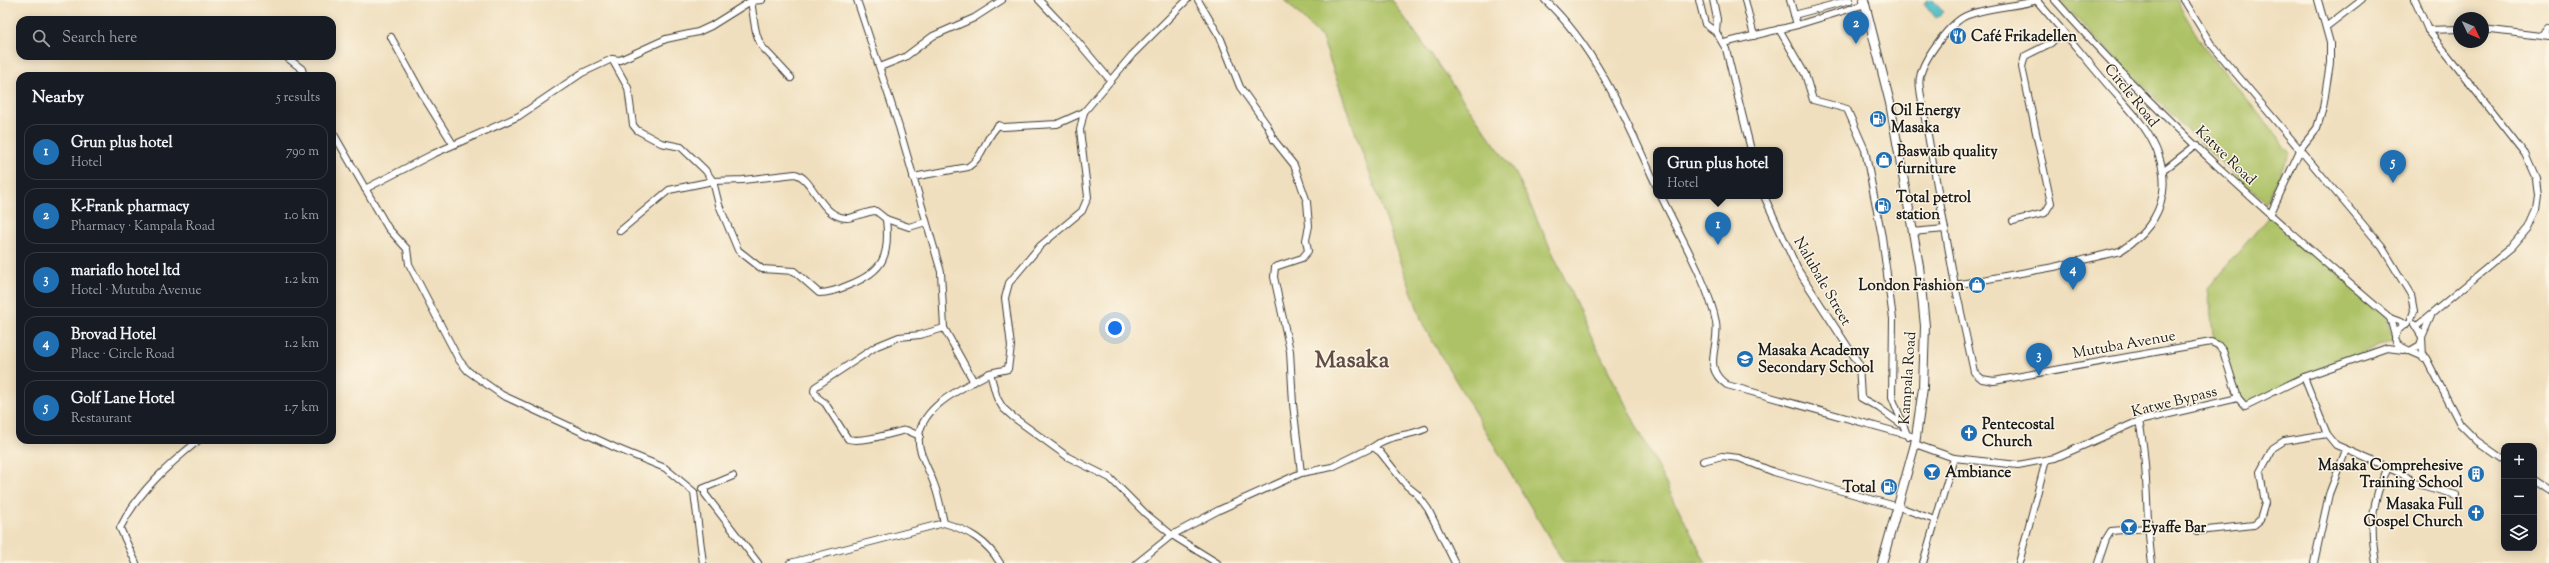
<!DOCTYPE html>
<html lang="en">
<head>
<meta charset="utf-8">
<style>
  :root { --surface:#171b24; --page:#20242c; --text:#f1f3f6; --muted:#9ea1a6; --line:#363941; --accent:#1f6fb2 }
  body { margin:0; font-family:"Sorts Mill Goudy",serif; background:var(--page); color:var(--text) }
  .controls { position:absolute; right:12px; bottom:12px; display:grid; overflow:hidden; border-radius:8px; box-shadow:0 2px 10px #0003 }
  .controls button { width:36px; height:36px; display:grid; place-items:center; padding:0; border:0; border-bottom:1px solid var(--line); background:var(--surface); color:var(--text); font:20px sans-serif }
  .compass { position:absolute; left:2453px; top:12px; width:36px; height:36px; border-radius:50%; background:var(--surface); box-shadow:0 2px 10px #0003; rotate:134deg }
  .you { position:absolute; left:1115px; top:328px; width:14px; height:14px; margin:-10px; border:3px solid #fff; border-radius:50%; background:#1a73e8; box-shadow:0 0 0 6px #1a73e833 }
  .badge { display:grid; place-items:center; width:26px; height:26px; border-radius:50%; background:var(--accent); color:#fff; font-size:13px; font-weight:700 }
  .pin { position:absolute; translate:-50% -33px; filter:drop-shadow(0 1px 2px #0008) }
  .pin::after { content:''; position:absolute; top:21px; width:14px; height:12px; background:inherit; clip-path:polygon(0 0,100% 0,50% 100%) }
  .popup { position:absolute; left:1653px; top:147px; width:130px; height:52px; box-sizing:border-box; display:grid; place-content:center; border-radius:8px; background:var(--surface); filter:drop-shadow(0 1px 3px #0005); font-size:13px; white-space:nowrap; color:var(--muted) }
  .popup b { font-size:15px; color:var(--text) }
  .popup::after { content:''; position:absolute; left:50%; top:100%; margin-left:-8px; border:8px solid transparent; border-top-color:var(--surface) }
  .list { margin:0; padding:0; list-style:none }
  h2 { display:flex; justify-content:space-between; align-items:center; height:52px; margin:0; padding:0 16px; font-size:17px }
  h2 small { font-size:13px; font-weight:400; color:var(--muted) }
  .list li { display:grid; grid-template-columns:26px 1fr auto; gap:12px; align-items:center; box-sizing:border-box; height:56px; margin:0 8px 8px; padding:0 8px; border:1px solid var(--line); border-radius:12px }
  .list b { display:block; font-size:15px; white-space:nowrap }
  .list p { margin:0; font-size:13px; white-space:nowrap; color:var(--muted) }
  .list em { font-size:13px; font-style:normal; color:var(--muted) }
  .icon { flex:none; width:22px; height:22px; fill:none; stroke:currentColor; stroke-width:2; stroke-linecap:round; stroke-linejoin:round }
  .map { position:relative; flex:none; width:2549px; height:563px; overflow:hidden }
  .search { position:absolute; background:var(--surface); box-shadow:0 2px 10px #0003; left:16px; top:16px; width:320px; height:44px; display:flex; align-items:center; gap:10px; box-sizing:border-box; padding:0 14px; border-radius:12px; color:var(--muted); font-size:15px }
  .panel { position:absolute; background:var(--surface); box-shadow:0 2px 10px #0003; left:16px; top:72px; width:320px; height:372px; border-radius:12px }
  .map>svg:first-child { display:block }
  .green { fill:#adc266; stroke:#646f41 }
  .water { fill:#51bfc7; stroke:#366e72 }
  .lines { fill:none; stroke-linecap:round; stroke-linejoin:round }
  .minor-casing { stroke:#3c3934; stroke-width:8 }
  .major-casing { stroke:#3c3934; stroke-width:10 }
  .minor { stroke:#fff; stroke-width:6 }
  .major { stroke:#fff; stroke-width:8 }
  .labels { text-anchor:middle; stroke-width:3; stroke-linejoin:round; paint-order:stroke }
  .poi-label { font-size:15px; font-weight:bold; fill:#1c1c1c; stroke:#fcf5e5; text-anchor:start }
  .street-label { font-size:15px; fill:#1c1c1c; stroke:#fcf5e5 }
  .town-label { font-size:23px; font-weight:bold; fill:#614c46; stroke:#fcf5e5 }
</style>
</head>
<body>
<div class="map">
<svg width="2549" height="563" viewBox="0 0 2549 563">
  <rect width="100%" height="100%" fill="#fcf5e5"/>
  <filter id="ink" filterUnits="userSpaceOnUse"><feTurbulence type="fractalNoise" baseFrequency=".025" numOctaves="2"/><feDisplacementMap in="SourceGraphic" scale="8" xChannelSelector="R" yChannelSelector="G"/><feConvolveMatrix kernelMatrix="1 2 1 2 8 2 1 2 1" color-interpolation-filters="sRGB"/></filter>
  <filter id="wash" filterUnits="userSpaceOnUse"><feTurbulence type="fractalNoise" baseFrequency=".012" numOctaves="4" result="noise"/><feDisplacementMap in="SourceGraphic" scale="16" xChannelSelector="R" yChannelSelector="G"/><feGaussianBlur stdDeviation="0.9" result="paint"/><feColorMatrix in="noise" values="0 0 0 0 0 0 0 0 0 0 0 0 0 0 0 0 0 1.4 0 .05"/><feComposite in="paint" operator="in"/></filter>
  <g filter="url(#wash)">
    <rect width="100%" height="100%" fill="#f0dfbe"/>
    <g class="green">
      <polygon points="1285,0 1392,0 1516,174 1595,344 1706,563 1564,563 1424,327 1322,38"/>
      <polygon points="2058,0 2176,0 2205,49 2290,152 2266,203 2194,137"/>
      <polygon points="2270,215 2383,312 2395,339 2245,406 2213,334 2208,288"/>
    </g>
    <polygon class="water" points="1928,0 1933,0 1943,12 1936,18 1924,3"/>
  </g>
  <g filter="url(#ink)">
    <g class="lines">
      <g class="minor-casing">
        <g id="minor">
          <polyline points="857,0 899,127 941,272 944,328 974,382"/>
          <polyline points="1039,0 1073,36 1111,81"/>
          <polyline points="1198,0 1221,39 1240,87 1267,125 1274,140 1294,165 1307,202 1309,226 1306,240 1308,251 1302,258 1275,267 1274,277 1290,351 1293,404 1301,473"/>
          <path d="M1545,0C1598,50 1626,120 1656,185"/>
          <polyline points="1699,0 1705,24 1716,32 1726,49 1751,150"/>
          <polyline points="1713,0 1717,19 1716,32"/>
          <polyline points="1745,0 1754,36"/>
          <polyline points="1790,0 1797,25"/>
          <path d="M2055,0C2156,116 2273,219 2390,318L2406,324"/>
          <polyline points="2184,0 2211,44 2382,247 2411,295 2414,311 2411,319"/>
          <polyline points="2415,0 2428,30 2525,154 2536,179 2538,195 2536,210 2528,228 2512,247 2417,326"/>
          <path d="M751,1C754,16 754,39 765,50C774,59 782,68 791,78"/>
          <path d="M2037,1C2059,26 2080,52 2102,78C2115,94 2131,109 2143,126C2176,173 2170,220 2120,251L2054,267L1955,285L1922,102C1921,94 1918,84 1920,77C1923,59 1951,21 1968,15C1991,6 2016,7 2038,0"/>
          <polyline points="1794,15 1850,0"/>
          <polyline points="2327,26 2361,0"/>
          <polyline points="1779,29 1805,74 1813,100 1847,109 1865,150 1882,237 1893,319 1892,397 1908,437"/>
          <polyline points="2483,29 2549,37"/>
          <polyline points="2428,30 2459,29"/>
          <polyline points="2543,36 2549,27"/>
          <polyline points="391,37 425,99 453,144"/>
          <polyline points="1724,43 1797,25 1866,4"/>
          <polyline points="285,56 302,69 304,76"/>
          <path d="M612,59L628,88L633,125L637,130L661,143L681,147L705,170L713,181L719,205L738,250L762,269L794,271L819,293C830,293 840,289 849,285C884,271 890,256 886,219"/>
          <polyline points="880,67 905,57 933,36 974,18 1002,0"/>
          <polyline points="332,131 388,228 407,249 409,264 459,360 468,371 502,395 616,448 665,468 694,492 703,563"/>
          <polyline points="2164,170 2196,145"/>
          <path d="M913,177L968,167C984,157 985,136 999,125L1003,127L1057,124L1084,112"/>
          <polyline points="365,189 433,154 519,116 582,73 612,59 620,60 666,39 698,32 711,26 751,1 762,0"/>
          <path d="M1661,196C1678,232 1709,285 1716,322C1720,348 1701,367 1727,385L1911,436"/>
          <polyline points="1764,196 1798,270 1859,364 1861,398 1879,408 1904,426"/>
          <polyline points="2270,215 2301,148 2317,128 2323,108 2330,63 2330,43 2318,0"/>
          <polyline points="2013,221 2045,213 2051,203 2022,67 2025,56 2051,43 2062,31"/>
          <path d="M620,231L669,190L713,181L743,180L795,174C814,178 819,216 846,218C851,219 867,211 876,211L886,219L909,227L926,222"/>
          <polyline points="1912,232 1945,229"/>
          <polyline points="1955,285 1974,372 1982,379 1994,381 2211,342 2218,345 2223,351 2238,398"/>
          <polyline points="2390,318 2395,336"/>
          <polyline points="2407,323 2397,331 2395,339 2398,345 2410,351 2420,345 2422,339"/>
          <polyline points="2414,324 2422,337 2423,358"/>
          <polyline points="2422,337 2431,316"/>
          <polyline points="2410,351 2426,358 2460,424 2477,441 2504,460"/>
          <polyline points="990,373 1008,369 1011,346 1005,298 1009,283 1040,246 1082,211 1088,197 1080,130 1084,112 1132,55 1187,0"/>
          <polyline points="2304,377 2327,434 2336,445 2409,477 2411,482 2456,495"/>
          <path d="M2139,421C2149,467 2145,516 2152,563"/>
          <path d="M920,436L906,430C892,433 862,443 848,439L825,403L818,398L814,391L815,387L877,346L899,337L920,335L944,328"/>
          <polyline points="1915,444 1954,458 2018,465 2055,458 2139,421 2238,398 2245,406 2304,377 2387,348 2403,350"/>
          <path d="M1373,447C1390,434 1406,437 1425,429"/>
          <polyline points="1703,461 1722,456 1739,458 1774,472 1899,507 1935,520"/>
          <polyline points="2534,481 2549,491"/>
          <polyline points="705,488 705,494 758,563"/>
          <polyline points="702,489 733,476"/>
          <path d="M944,523C941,510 939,496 934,484C930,472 923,461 920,449C910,410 964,387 990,373L997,398L1003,408L1013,417L1068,457L1110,478L1146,514L1172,535L1217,563"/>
          <polyline points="2198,531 2254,525 2260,520 2265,503 2260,472 2273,448 2284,441 2327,434"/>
          <path d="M136,563L120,528C138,492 168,465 199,440"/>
          <path d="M790,563L944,523C968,530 987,541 1000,563"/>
          <polyline points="1137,563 1172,535 1219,510 1301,473 1332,467 1373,447 1380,452 1407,486 1417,494 1428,509 1455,563"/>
          <polyline points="1923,563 1954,458"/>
          <polyline points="2019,563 2046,460"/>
          <polyline points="2098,563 2106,539 2111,531 2147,528"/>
          <polyline points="2314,563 2329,494 2346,450"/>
          <path d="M2376,563C2370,528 2371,500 2388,468"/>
        </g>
      </g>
      <g class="major-casing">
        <polyline id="major" points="1864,0 1890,103 1919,266 1925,326 1923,388 1915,444 1882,563"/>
      </g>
      <use href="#minor" class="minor"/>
      <use href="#major" class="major"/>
    </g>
  </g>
  <defs>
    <g id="restaurant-disc" transform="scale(0.9)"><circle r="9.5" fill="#1f6fb2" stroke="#fcf5e5"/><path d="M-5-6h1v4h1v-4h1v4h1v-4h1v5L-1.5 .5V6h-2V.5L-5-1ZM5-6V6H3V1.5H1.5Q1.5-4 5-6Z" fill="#fff"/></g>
    <g id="fuel-disc" transform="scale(0.9)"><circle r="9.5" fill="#1f6fb2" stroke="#fcf5e5"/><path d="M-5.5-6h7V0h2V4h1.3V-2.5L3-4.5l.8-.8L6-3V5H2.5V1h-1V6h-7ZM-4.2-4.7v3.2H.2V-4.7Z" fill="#fff"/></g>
    <g id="shop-disc" transform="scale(0.9)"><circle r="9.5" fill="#1f6fb2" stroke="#fcf5e5"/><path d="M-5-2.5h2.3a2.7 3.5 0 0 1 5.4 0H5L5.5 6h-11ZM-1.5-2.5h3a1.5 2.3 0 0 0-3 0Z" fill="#fff"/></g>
    <g id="school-disc" transform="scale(0.9)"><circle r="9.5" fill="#1f6fb2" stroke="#fcf5e5"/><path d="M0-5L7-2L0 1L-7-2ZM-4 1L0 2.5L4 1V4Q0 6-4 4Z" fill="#fff"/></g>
    <g id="church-disc" transform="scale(0.9)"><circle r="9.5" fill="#1f6fb2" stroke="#fcf5e5"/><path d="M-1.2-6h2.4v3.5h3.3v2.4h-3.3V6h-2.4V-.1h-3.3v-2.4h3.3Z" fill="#fff"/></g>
    <g id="bar-disc" transform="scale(0.9)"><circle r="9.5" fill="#1f6fb2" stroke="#fcf5e5"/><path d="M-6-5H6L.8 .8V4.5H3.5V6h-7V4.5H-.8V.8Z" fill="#fff"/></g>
    <g id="building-disc" transform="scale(0.9)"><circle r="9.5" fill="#1f6fb2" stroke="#fcf5e5"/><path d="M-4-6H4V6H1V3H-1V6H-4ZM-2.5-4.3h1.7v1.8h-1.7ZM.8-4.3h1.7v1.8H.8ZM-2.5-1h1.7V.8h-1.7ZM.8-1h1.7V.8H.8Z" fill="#fff"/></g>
  </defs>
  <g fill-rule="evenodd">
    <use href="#restaurant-disc" x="1958" y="36"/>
    <use href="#fuel-disc" x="1878" y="119"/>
    <use href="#shop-disc" x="1884" y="160"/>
    <use href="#fuel-disc" x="1883" y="206"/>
    <use href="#shop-disc" x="1977" y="285"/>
    <use href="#school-disc" x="1745" y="359"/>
    <use href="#church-disc" x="1969" y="433"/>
    <use href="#bar-disc" x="1932" y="472"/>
    <use href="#building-disc" x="2476" y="474"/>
    <use href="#fuel-disc" x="1889" y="487"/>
    <use href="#church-disc" x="2476" y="513"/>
    <use href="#bar-disc" x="2129" y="527"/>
  </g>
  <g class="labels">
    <g class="poi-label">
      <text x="1971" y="41">Café Frikadellen</text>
      <text x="1891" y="115">Oil Energy<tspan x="1891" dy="17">Masaka</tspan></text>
      <text x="1897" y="156">Baswaib quality<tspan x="1897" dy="17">furniture</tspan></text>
      <text x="1896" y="202">Total petrol<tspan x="1896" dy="17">station</tspan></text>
      <text x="1964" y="290" text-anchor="end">London Fashion</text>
      <text x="1758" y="355">Masaka Academy<tspan x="1758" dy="17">Secondary School</tspan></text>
      <text x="1982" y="429">Pentecostal<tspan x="1982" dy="17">Church</tspan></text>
      <text x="2463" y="470" text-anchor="end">Masaka Comprehesive<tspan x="2463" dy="17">Training School</tspan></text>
      <text x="1945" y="477">Ambiance</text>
      <text x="1876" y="492" text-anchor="end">Total</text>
      <text x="2463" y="509" text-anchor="end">Masaka Full<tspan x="2463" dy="17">Gospel Church</tspan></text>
      <text x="2142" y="532">Eyaffe Bar</text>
    </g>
    <g class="street-label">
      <text transform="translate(2132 95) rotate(51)" y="5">Circle Road</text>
      <text transform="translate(2226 155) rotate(44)" y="5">Katwe Road</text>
      <text transform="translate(1823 281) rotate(60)" y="5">Nalubale Street</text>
      <text transform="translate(2124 344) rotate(-10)" y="5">Mutuba Avenue</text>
      <text transform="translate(1907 378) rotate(-86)" y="5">Kampala Road</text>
      <text transform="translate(2174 401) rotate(-14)" y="5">Katwe Bypass</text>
    </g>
    <g class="town-label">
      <text x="1352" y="367">Masaka</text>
    </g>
  </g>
</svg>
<div class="controls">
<button>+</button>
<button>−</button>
<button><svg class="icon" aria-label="layers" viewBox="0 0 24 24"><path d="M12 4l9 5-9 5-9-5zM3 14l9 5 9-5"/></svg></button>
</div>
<svg class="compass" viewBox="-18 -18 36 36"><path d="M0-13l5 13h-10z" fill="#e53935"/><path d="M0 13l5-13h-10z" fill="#9ea1a6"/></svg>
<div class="you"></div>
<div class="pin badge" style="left:1718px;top:245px">1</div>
<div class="popup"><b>Grun plus hotel</b>Hotel</div>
<div class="pin badge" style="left:1856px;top:44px">2</div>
<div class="pin badge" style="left:2039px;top:376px">3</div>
<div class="pin badge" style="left:2073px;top:290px">4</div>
<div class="pin badge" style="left:2393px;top:183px">5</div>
<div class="search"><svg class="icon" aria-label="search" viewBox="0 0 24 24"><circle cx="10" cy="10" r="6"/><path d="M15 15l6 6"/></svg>Search here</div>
<section class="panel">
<h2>Nearby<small>5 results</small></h2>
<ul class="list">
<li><span class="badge">1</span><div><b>Grun plus hotel</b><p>Hotel</p></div><em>790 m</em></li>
<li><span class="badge">2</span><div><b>K-Frank pharmacy</b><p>Pharmacy · Kampala Road</p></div><em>1.0 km</em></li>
<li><span class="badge">3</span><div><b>mariaflo hotel ltd</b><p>Hotel · Mutuba Avenue</p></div><em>1.2 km</em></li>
<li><span class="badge">4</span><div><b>Brovad Hotel</b><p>Place · Circle Road</p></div><em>1.2 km</em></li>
<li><span class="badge">5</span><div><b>Golf Lane Hotel</b><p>Restaurant</p></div><em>1.7 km</em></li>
</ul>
</section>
</div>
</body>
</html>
